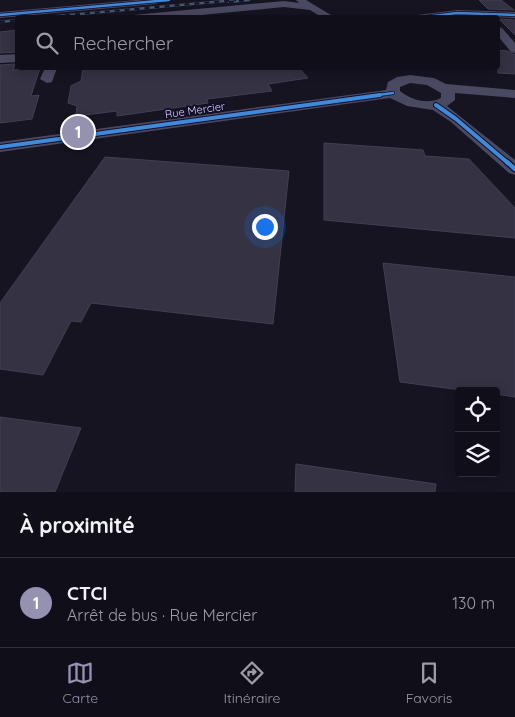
<!DOCTYPE html>
<html lang="fr">
<head>
<meta charset="utf-8">
<style>
  :root { --surface:#100f19; --page:#1e1d26; --text:#f1f3f6; --muted:#9c9ca2; --line:#302f38; --accent:#9591b1 }
  body { margin:0; font-family:Quicksand,sans-serif; background:var(--page); color:var(--text) }
  .controls { position:absolute; right:15px; bottom:15px; display:grid; overflow:hidden; border-radius:5px; box-shadow:0 2px 12px #0003 }
  .controls button { width:45px; height:45px; display:grid; place-items:center; padding:0; border:0; border-bottom:1px solid var(--line); background:var(--surface); color:var(--text); font:25px sans-serif }
  .you { position:absolute; left:264px; top:226px; width:18px; height:18px; margin:-12px; border:4px solid #fff; border-radius:50%; background:#1a73e8; box-shadow:0 0 0 8px #1a73e833 }
  .badge { display:grid; place-items:center; width:32px; height:32px; border-radius:50%; background:var(--accent); color:#fff; font-size:16px; font-weight:700 }
  .pin { position:absolute; translate:-50% -50%; border:2px solid #fff; box-shadow:0 1px 5px #0006 }
  .list { margin:0; padding:0; list-style:none }
  h2 { display:flex; justify-content:space-between; align-items:center; height:65px; margin:0; padding:0 20px; font-size:21px }
  h2 small { font-size:16px; font-weight:400; color:var(--muted) }
  .list li { display:grid; grid-template-columns:32px 1fr auto; gap:15px; align-items:center; box-sizing:border-box; height:90px; padding:0 20px; border-top:1px solid var(--line) }
  .list b { display:block; font-size:19px; white-space:nowrap }
  .list p { margin:0; font-size:16px; white-space:nowrap; color:var(--muted) }
  .list em { font-size:16px; font-style:normal; color:var(--muted) }
  .icon { flex:none; width:28px; height:28px; fill:none; stroke:currentColor; stroke-width:2; stroke-linecap:round; stroke-linejoin:round }
  .map { position:relative; flex:none; width:515px; height:492px; overflow:hidden }
  .search { position:absolute; background:var(--surface); box-shadow:0 2px 12px #0003; left:15px; right:15px; top:15px; height:55px; display:flex; align-items:center; gap:12px; box-sizing:border-box; padding:0 18px; border-radius:5px; color:var(--muted); font-size:19px }
  .sheet { height:155px; background:var(--surface) }
  nav { display:flex; justify-content:space-around; align-items:center; box-sizing:border-box; height:70px; border-top:1px solid var(--line); background:var(--surface); font-size:14px; color:var(--muted) }
  nav a { display:grid; justify-items:center; gap:2px }
  nav .on { color:var(--accent) }
  .map>svg:first-child { display:block }
  .building { fill:#343243; stroke:#433f54 }
  .lines { fill:none; stroke-linecap:round; stroke-linejoin:round }
  .minor { fill:#4a4962; fill-rule:evenodd }
  .rail-casing { stroke:#43596b; stroke-width:2.5 }
  .rail { stroke:#130f26; stroke-width:2; stroke-dasharray:5; stroke-linecap:butt }
  .cycleway-far2-casing { stroke:#130f26; stroke-width:4 }
  .cycleway-far1-casing { stroke:#130f26; stroke-width:6 }
  .cycleway-casing { stroke:#130f26; stroke-width:7 }
  .cycleway-far2 { stroke:#408adc; stroke-width:2.5 }
  .cycleway-far1 { stroke:#408adc; stroke-width:4 }
  .cycleway { stroke:#408adc; stroke-width:4.5 }
  .labels { text-anchor:middle; stroke-width:4; stroke-linejoin:round; paint-order:stroke }
  .far-street-label { font-size:11px; fill:#d9d4ff; stroke:#130f26 }
</style>
</head>
<body>
<div class="map">
<svg width="515" height="492" viewBox="0 0 515 492">
  <rect width="100%" height="100%" fill="#161421"/>
  <g class="building">
    <polygon points="479,0 501,0 514,10 488,9"/>
    <polygon points="499,19 515,20 515,35"/>
    <polygon points="18,30 18,52 0,53 0,32"/>
    <polygon points="498,50 508,51 515,55 515,74 498,73"/>
    <polygon points="15,64 13,70 40,68 31,96 39,95 32,119 0,123 0,65"/>
    <polygon points="83,68 299,68 308,78 268,84 272,91 207,99 208,103 117,116 117,111 76,116 77,106 68,103 71,86 81,81"/>
    <polygon points="324,143 423,150 425,156 469,159 515,208 515,238 324,220"/>
    <polygon points="105,157 289,171 273,324 91,303 81,322 71,321 43,375 0,369 0,303"/>
    <polygon points="383,263 515,277 515,397 496,394 496,391 469,391 400,382"/>
    <polygon points="0,417 81,428 55,492 0,492"/>
    <polygon points="296,464 436,484 435,492 295,492"/>
  </g>
  <g class="lines">
    <g class="minor">
      <polygon points="137,0 160,1 156,4 0,18 0,12"/>
      <polygon points="296,0 306,0 336,18 323,18 310,10 284,7 170,18 128,18 133,15 284,1 299,3"/>
      <polygon points="457,10 515,12 515,18 457,16 412,18 417,15"/>
      <polygon points="498,27 502,28 515,43 515,53 511,52 498,36"/>
      <polygon points="18,54 18,62 0,63 0,55"/>
      <polygon points="45,68 57,68 52,82 47,83 40,79"/>
      <path d="M410,75L434,78L446,84L515,90V98L455,93V100L447,106L515,160V175L509,173L451,122L433,110L407,106L390,98L0,152V142L386,90L388,82L397,77ZM410,83L427,85L441,93V98C427,105 412,100 400,91V87Z"/>
    </g>
    <g class="rail-casing">
      <g id="rail">
        <polyline points="229,2 249,0"/>
        <polyline points="35,18 236,0"/>
        <polyline points="0,22 18,20"/>
      </g>
    </g>
    <use href="#rail" class="rail"/>
    <g class="cycleway-far2-casing">
      <g id="cycleway-far2">
        <polyline points="0,15 169,0"/>
        <polyline points="417,18 457,13 515,15"/>
        <polyline points="371,96 393,93"/>
      </g>
    </g>
    <g class="cycleway-far1-casing">
      <g id="cycleway-far1">
        <polyline points="436,105 456,119 508,163"/>
        <polyline points="0,147 380,95"/>
      </g>
    </g>
    <g class="cycleway-casing">
      <polyline id="cycleway" points="507,162 515,169"/>
    </g>
    <use href="#cycleway-far2" class="cycleway-far2"/>
    <use href="#cycleway-far1" class="cycleway-far1"/>
    <use href="#cycleway" class="cycleway"/>
  </g>
  <g class="labels">
    <g class="far-street-label">
      <text transform="translate(195 110) rotate(-8)" y="4">Rue Mercier</text>
    </g>
  </g>
</svg>
<div class="controls">
<button><svg class="icon" aria-label="locate" viewBox="0 0 24 24"><circle cx="12" cy="12" r="6"/><path d="M12 2v4M12 18v4M2 12h4M18 12h4"/></svg></button>
<button><svg class="icon" aria-label="layers" viewBox="0 0 24 24"><path d="M12 4l9 5-9 5-9-5zM3 14l9 5 9-5"/></svg></button>
</div>
<div class="you"></div>
<div class="pin badge" style="left:78px;top:132px">1</div>
<div class="search"><svg class="icon" aria-label="search" viewBox="0 0 24 24"><circle cx="10" cy="10" r="6"/><path d="M15 15l6 6"/></svg>Rechercher</div>
</div>
<section class="sheet">
<h2>À proximité<small></small></h2>
<ul class="list">
<li><span class="badge">1</span><div><b>CTCI</b><p>Arrêt de bus · Rue Mercier</p></div><em>130 m</em></li>
</ul>
</section>
<nav>
<a class="on"><svg class="icon" aria-label="map" viewBox="0 0 24 24"><path d="M3 6l6-2 6 2 6-2v14l-6 2-6-2-6 2zM9 4v14M15 6v14"/></svg>Carte</a>
<a><svg class="icon" aria-label="directions" viewBox="0 0 24 24"><path d="M12 3l9 9-9 9-9-9zM9 14v-3h6M13 9l2 2-2 2"/></svg>Itinéraire</a>
<a><svg class="icon" aria-label="saved" viewBox="0 0 24 24"><path d="M7 4h10v16l-5-4-5 4z"/></svg>Favoris</a>
</nav>
</body>
</html>
